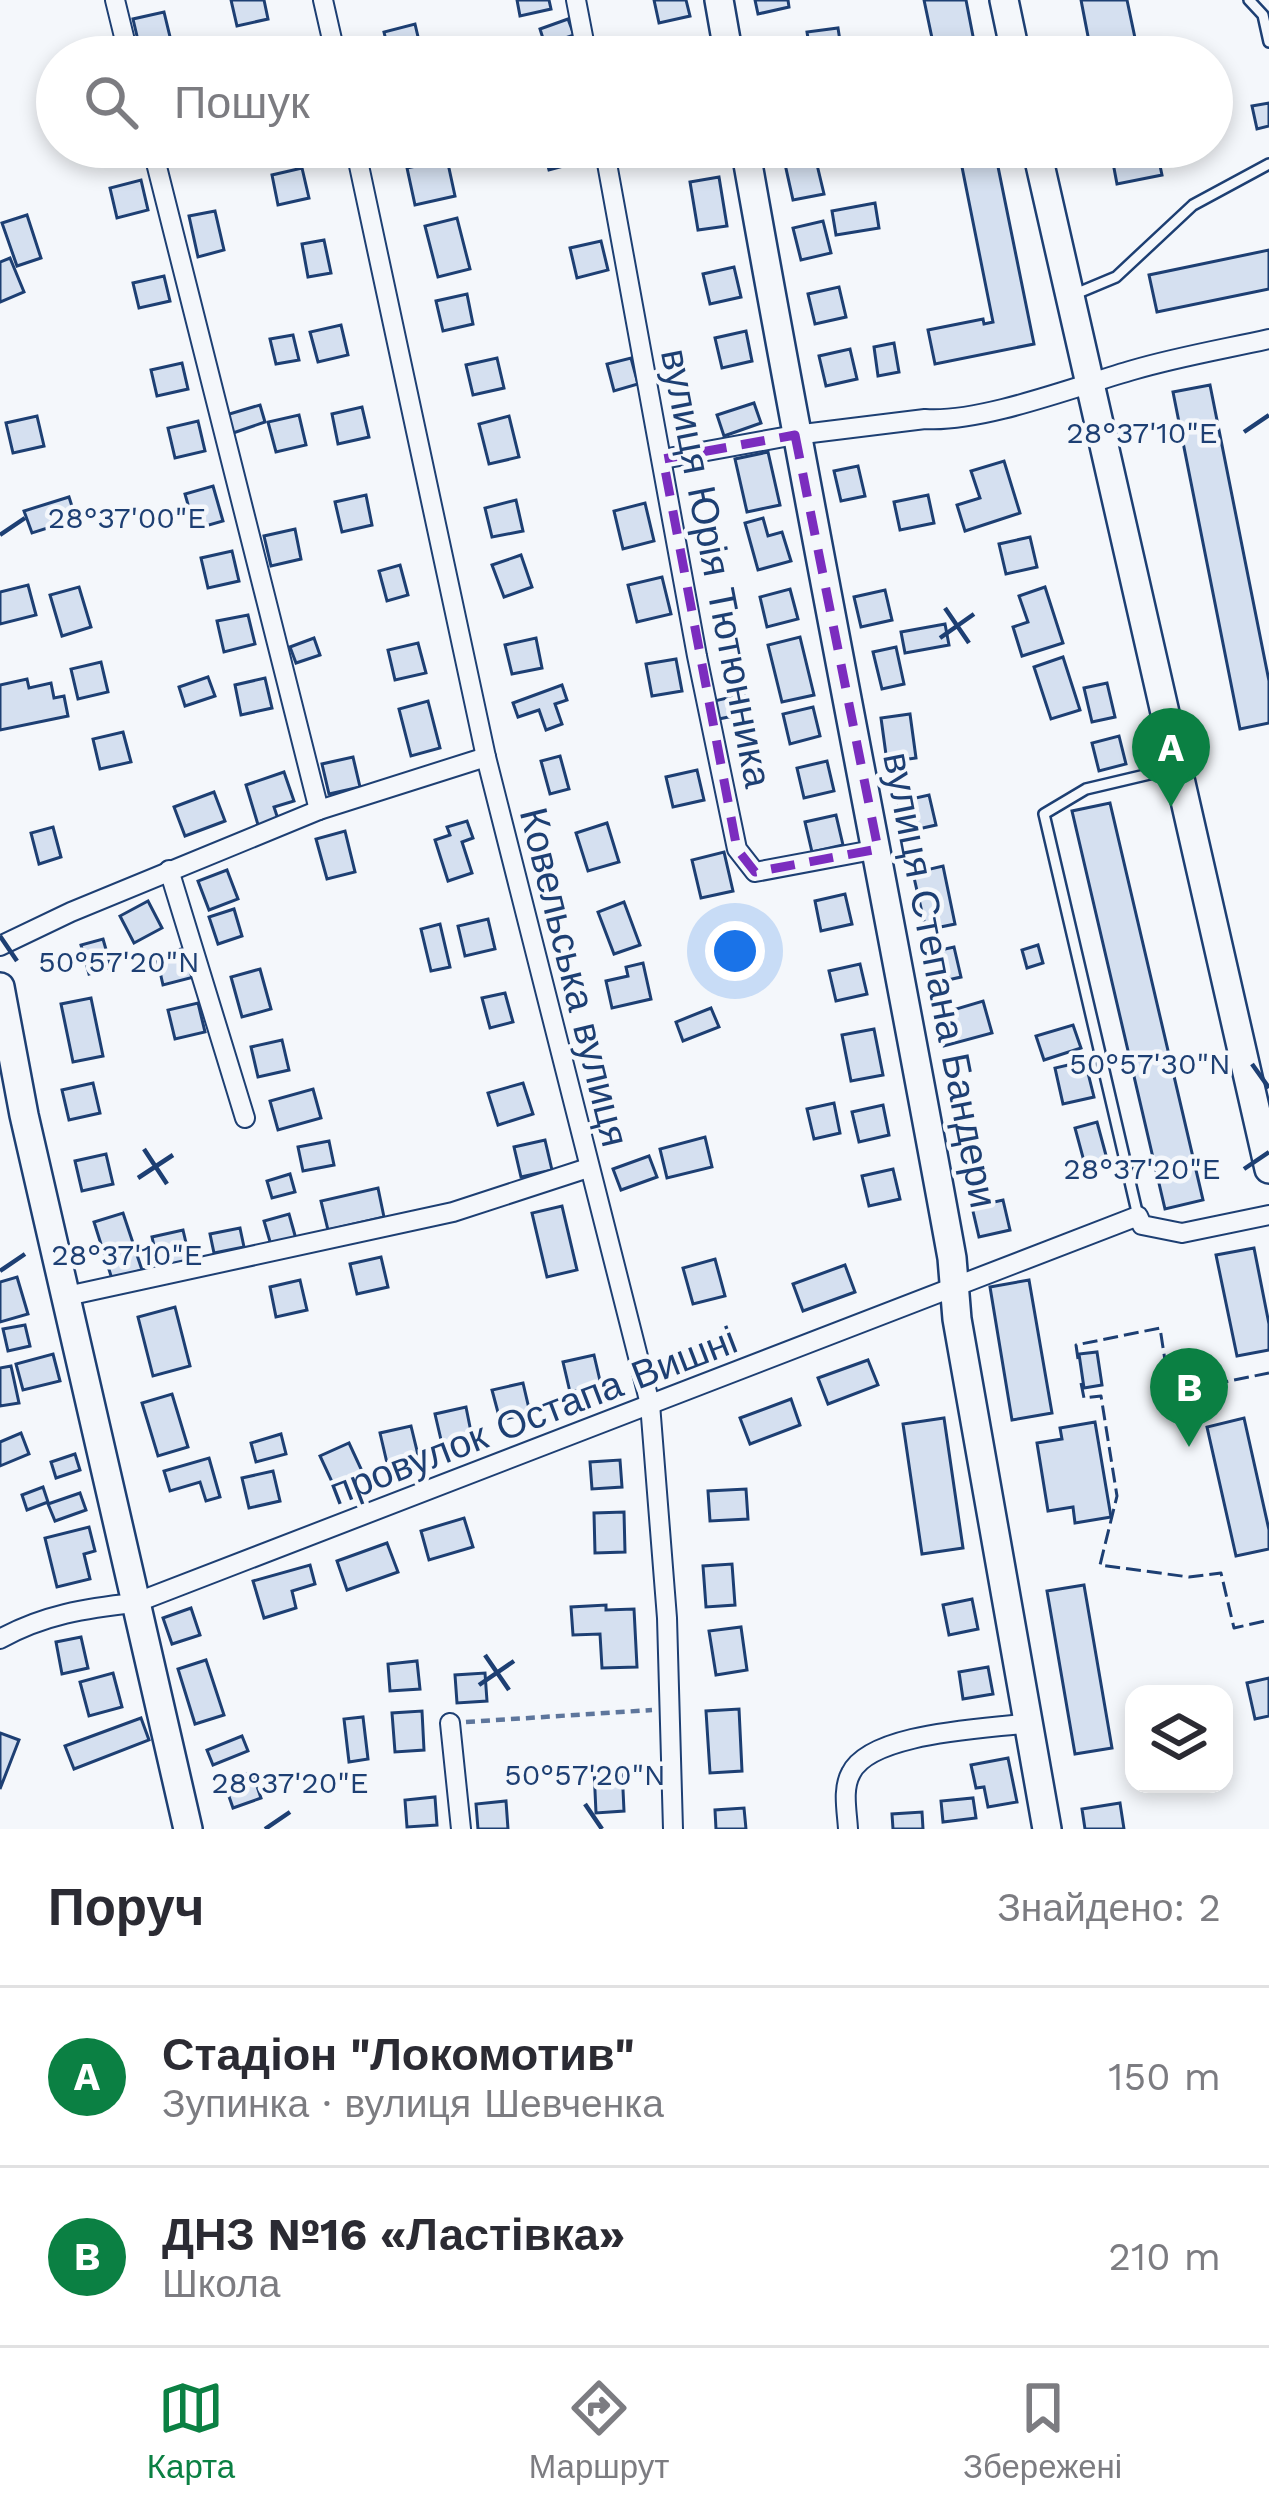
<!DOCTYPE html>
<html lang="uk">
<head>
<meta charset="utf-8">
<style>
  :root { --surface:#fff; --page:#f2f2f3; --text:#2b2b33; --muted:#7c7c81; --line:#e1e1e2; --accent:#0b8043 }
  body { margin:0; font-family:"Work Sans",sans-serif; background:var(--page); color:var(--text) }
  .controls { position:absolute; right:36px; bottom:36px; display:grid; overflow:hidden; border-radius:24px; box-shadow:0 6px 18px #0003 }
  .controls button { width:108px; height:108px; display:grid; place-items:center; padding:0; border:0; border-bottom:3px solid var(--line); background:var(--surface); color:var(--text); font:60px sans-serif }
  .you { position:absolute; left:735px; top:951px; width:42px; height:42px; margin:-30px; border:9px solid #fff; border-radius:50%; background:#1a73e8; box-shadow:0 0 0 18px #1a73e833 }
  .badge { display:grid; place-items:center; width:78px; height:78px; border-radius:50%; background:var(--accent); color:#fff; font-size:39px; font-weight:700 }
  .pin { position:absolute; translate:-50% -99px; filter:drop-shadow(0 3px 6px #0008) }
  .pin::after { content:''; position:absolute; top:63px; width:42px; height:36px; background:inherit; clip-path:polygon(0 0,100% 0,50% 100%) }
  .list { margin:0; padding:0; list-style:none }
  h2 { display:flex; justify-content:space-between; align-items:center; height:156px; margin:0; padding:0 48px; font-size:51px }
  h2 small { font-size:39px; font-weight:400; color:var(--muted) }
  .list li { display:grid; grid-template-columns:78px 1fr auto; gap:36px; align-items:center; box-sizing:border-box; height:180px; padding:0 48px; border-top:3px solid var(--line) }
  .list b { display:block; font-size:45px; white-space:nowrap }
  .list p { margin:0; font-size:39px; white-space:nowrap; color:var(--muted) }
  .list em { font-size:39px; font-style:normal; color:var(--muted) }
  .icon { flex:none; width:66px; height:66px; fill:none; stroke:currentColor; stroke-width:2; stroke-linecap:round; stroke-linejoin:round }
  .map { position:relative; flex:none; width:1269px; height:1829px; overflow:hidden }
  .search { position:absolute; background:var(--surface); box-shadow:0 6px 18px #0003; left:36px; right:36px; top:36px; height:132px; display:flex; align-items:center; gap:30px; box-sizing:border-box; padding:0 42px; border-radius:66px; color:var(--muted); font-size:45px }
  .sheet { height:516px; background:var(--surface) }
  nav { display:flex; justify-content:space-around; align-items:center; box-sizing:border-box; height:168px; border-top:3px solid var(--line); background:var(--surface); font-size:33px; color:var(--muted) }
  nav a { display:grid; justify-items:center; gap:6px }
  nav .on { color:var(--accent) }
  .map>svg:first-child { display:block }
  .building { fill:#d5e0f0; stroke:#1d3f73; stroke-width:3 }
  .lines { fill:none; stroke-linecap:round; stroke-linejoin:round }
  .lane-casing { stroke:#1d3f73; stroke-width:14 }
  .street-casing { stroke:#1d3f73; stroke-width:22 }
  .secondary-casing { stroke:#1d3f73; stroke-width:32 }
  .path { stroke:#5e769c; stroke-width:4.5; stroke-dasharray:9 6; stroke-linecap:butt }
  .lane { stroke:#f4f7fb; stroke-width:9 }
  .street { stroke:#f4f7fb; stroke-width:18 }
  .secondary { stroke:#f4f7fb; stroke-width:27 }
  .fence { stroke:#1d3f73; stroke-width:3; stroke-dasharray:15 6; stroke-linecap:butt }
  .marked { fill:none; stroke:#7b2cbf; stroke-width:9; stroke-dasharray:24 15; stroke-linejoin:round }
  .ticks { fill:none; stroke:#1d3f73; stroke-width:4.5 }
  .labels { text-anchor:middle; stroke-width:9; stroke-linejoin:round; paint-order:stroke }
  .street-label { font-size:39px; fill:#1d3f73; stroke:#f4f7fb }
  .ticks-label { font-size:30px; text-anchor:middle; fill:#1d3f73; stroke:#f4f7fb; stroke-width:9; stroke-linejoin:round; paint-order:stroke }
</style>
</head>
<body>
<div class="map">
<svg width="1269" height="1829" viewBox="0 0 1269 1829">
  <rect width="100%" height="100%" fill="#f4f7fb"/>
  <g class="building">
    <polygon points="231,0 264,0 268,19 237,26"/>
    <polygon points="517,0 549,0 551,9 520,16"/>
    <polygon points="654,0 686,0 690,16 659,23"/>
    <polygon points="755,0 788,0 789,7 758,14"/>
    <polygon points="924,0 966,0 977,57 936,57"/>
    <polygon points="1081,0 1127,0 1139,57 1092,57"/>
    <polygon points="164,12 171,41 140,49 133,19"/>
    <polygon points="568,19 574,35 545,45 540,29"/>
    <polygon points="415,24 422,54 390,57 384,32"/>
    <polygon points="838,28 842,54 811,57 807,32"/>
    <polygon points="794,44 797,57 765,57 763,52"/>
    <polygon points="1269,103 1269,126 1257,129 1252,106"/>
    <polygon points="543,147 571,147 575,163 549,170"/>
    <polygon points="671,147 715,147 716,150 674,159"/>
    <polygon points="958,147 994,147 1034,344 935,364 928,330 983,319 984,324 993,322"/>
    <polygon points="1110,147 1156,147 1162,175 1117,184"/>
    <polygon points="813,148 824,194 793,200 783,155"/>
    <polygon points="447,159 455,196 415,205 407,168"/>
    <polygon points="302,168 309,198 278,205 272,175"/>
    <polygon points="719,177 727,226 698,230 690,182"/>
    <polygon points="141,180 148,210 117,218 110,188"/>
    <polygon points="875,203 879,228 836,235 832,211"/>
    <polygon points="215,211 224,250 198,257 189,216"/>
    <polygon points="27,215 41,258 17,266 2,223"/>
    <polygon points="457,218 470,269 438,277 425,226"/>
    <polygon points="823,221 831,253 801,260 793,228"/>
    <polygon points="324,240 331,273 308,277 302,244"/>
    <polygon points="601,241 608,270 577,278 570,248"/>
    <polygon points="1269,250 1269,289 1157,312 1149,275"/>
    <polygon points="10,258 24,292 0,302 0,262"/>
    <polygon points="734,267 741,297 710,304 703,274"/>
    <polygon points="164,276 170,301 139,308 133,283"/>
    <polygon points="839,287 846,317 815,324 808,294"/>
    <polygon points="467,294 473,324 443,331 436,301"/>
    <polygon points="341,325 348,355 318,362 310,332"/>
    <polygon points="746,331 752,361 722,368 715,338"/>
    <polygon points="293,335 299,360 276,364 270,339"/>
    <polygon points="894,343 899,372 878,376 874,347"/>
    <polygon points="850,349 857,379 826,386 819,356"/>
    <polygon points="497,358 504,388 473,395 466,365"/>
    <polygon points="631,358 638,384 614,391 607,364"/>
    <polygon points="182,363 188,389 157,396 151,370"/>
    <polygon points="1210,385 1269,681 1269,723 1240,729 1173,392"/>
    <polygon points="754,403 761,423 724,436 717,415"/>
    <polygon points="260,405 265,422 233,433 226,415"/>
    <polygon points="362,407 369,437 338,444 332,414"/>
    <polygon points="299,415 306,445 276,452 268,422"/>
    <polygon points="37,416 44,446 13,453 6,423"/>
    <polygon points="509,416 519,457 489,464 479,424"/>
    <polygon points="198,421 205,451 175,458 168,428"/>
    <polygon points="768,452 780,505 747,512 735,459"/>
    <polygon points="1004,461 1020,513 965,531 957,505 980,498 971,471"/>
    <polygon points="858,466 865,496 841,501 834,471"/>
    <polygon points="213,486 223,521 195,529 185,494"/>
    <polygon points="366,495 372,525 342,532 335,502"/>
    <polygon points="928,495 934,523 900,530 894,502"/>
    <polygon points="69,497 76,519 32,533 24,511"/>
    <polygon points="516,500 523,531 492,537 485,508"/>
    <polygon points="645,503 654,541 623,549 614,511"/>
    <polygon points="763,518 768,536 782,532 791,561 758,570 745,523"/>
    <polygon points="295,529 301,559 271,566 264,536"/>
    <polygon points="1030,537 1037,567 1006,574 999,544"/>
    <polygon points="232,551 239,581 208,588 201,558"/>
    <polygon points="521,555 532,587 504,597 492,565"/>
    <polygon points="400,565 408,595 387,601 379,571"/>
    <polygon points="662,577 671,614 637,622 628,585"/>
    <polygon points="28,585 36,615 0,624 0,592"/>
    <polygon points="79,587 91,627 62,636 50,595"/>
    <polygon points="1045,587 1063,643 1022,656 1013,627 1028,622 1019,596"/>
    <polygon points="790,589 798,619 767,627 760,597"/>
    <polygon points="885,590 892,620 861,627 854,597"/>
    <polygon points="248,615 255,644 224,652 217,621"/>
    <polygon points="945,624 949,645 905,653 901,632"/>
    <polygon points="800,637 814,695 782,702 768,645"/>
    <polygon points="314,638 320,655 296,663 290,647"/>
    <polygon points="536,638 542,668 512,674 505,645"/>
    <polygon points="418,643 426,673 395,680 388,650"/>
    <polygon points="896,647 904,684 882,689 873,652"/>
    <polygon points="1063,657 1080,710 1051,719 1034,667"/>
    <polygon points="676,659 682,691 652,696 646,664"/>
    <polygon points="101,662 108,692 78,699 71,669"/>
    <polygon points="208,677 215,696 185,706 179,687"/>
    <polygon points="265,678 272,708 241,715 235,685"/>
    <polygon points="27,679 29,688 51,683 54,698 64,696 68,716 0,730 0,685"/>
    <polygon points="1107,683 1115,717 1092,722 1084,688"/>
    <polygon points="562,685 567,700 555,704 562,724 546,730 539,710 518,717 513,703"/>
    <polygon points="744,694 748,713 714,720 710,702"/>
    <polygon points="428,701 440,748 411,756 399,709"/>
    <polygon points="813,707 820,736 790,744 783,714"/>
    <polygon points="910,714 916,758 887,762 881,718"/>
    <polygon points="123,732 131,762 100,769 93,739"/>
    <polygon points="1119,736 1126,764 1099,771 1092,743"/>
    <polygon points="560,756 569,789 550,794 541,761"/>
    <polygon points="353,757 360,787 329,794 322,764"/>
    <polygon points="827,761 834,791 804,798 797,768"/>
    <polygon points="697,770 704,800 673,807 666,777"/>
    <polygon points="284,772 294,801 274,807 279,822 259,828 246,785"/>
    <polygon points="214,792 225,821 185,836 174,807"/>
    <polygon points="929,795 936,825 905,832 898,802"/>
    <polygon points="1110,803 1203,1200 1165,1209 1072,811"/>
    <polygon points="836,815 843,845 812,852 805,822"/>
    <polygon points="467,821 473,838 462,842 472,873 448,881 435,840 450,835 447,827"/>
    <polygon points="607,823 619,862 588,871 576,833"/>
    <polygon points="53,827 61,857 39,864 31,833"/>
    <polygon points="345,831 355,872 327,879 316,839"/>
    <polygon points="724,852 733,891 701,898 692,860"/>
    <polygon points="943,866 955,924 926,930 913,873"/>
    <polygon points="227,870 238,899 209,910 198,881"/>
    <polygon points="845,894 852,924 821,931 815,901"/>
    <polygon points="148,901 162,928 134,943 120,916"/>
    <polygon points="624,902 640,945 614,954 598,912"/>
    <polygon points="234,909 242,936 218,944 209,917"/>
    <polygon points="488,919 495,949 465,956 458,926"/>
    <polygon points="440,924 450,967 431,971 421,929"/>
    <polygon points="103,939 111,967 89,974 81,945"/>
    <polygon points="1038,945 1043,963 1027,968 1022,950"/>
    <polygon points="954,947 961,977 930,984 923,954"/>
    <polygon points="187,948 194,977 163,985 156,954"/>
    <polygon points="643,963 651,999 612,1008 606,981 628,976 626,967"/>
    <polygon points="860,964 867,994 836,1001 829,971"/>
    <polygon points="260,969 271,1009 242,1017 231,977"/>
    <polygon points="505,993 513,1022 490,1028 482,998"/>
    <polygon points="91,998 103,1056 73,1062 61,1004"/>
    <polygon points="983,1001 992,1033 944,1046 936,1015"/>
    <polygon points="198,1003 205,1032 175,1039 168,1010"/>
    <polygon points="711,1008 719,1027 683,1041 676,1022"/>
    <polygon points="1073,1025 1081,1048 1044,1060 1036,1036"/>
    <polygon points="874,1029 883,1075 851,1081 842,1035"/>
    <polygon points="282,1040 289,1070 258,1077 251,1047"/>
    <polygon points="1085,1061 1094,1097 1063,1104 1055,1068"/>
    <polygon points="93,1083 100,1113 69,1120 62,1090"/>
    <polygon points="523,1083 533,1114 498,1125 488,1093"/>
    <polygon points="313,1089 321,1118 278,1130 270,1101"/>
    <polygon points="834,1103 840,1133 814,1139 807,1109"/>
    <polygon points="883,1105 889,1135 859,1142 852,1112"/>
    <polygon points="1097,1122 1107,1159 1085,1165 1075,1128"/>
    <polygon points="705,1137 712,1167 667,1178 660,1149"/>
    <polygon points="545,1140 552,1170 521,1177 514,1147"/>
    <polygon points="329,1141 334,1165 303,1171 298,1147"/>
    <polygon points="106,1154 113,1184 82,1191 75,1161"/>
    <polygon points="649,1156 657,1177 621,1190 613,1169"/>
    <polygon points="893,1169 900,1199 869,1206 862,1176"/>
    <polygon points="290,1174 295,1192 272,1198 267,1181"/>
    <polygon points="378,1188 384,1217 328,1230 321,1201"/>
    <polygon points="1003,1200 1010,1230 979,1237 972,1207"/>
    <polygon points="562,1206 577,1270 547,1277 532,1213"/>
    <polygon points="123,1213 142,1270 112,1279 94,1222"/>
    <polygon points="289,1214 296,1239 271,1245 264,1221"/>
    <polygon points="240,1228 244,1247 214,1253 210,1234"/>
    <polygon points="183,1230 190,1260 159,1267 152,1237"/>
    <polygon points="1254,1248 1269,1324 1269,1350 1237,1356 1216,1255"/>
    <polygon points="381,1257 388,1287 357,1294 350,1264"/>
    <polygon points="715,1259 725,1296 693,1304 683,1268"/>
    <polygon points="845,1265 855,1292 803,1311 793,1284"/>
    <polygon points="17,1277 28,1314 0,1322 0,1282"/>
    <polygon points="300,1280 307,1310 276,1317 270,1287"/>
    <polygon points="1029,1280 1052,1413 1012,1420 990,1287"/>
    <polygon points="175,1307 190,1366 153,1376 138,1317"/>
    <polygon points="25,1325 30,1346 8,1351 3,1329"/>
    <polygon points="1097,1352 1102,1385 1084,1388 1079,1354"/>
    <polygon points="53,1354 60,1381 23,1390 16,1364"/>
    <polygon points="594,1355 601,1385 570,1392 563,1362"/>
    <polygon points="868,1360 878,1385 828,1404 818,1378"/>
    <polygon points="11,1366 19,1403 0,1406 0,1368"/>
    <polygon points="523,1383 530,1413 500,1420 492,1390"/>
    <polygon points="172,1394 188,1447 158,1456 142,1403"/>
    <polygon points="791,1399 800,1425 750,1444 740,1418"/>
    <polygon points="466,1407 472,1437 442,1444 435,1414"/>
    <polygon points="944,1418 963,1548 922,1554 903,1424"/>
    <polygon points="1244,1418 1269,1530 1269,1549 1236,1556 1207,1427"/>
    <polygon points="1095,1422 1111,1517 1075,1523 1073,1507 1048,1511 1037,1443 1062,1439 1060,1428"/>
    <polygon points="411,1426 418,1455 387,1463 380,1433"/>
    <polygon points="21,1433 29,1454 0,1466 0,1442"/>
    <polygon points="281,1434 286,1454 256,1462 251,1443"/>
    <polygon points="349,1443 362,1471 333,1484 320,1456"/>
    <polygon points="75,1454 80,1470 56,1478 51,1462"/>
    <polygon points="209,1458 220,1497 206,1501 200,1482 170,1491 164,1471"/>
    <polygon points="620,1460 622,1487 592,1489 590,1462"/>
    <polygon points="273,1471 280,1501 249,1508 242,1478"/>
    <polygon points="43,1487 48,1502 27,1510 22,1495"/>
    <polygon points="746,1489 748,1519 710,1521 708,1491"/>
    <polygon points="80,1493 86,1510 55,1521 48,1504"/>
    <polygon points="624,1512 625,1552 595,1553 594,1513"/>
    <polygon points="464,1518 473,1547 429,1560 421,1531"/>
    <polygon points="89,1527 95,1551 84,1554 90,1579 57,1587 45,1538"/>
    <polygon points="387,1543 398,1572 347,1590 337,1561"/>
    <polygon points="732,1564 735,1605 706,1607 703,1566"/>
    <polygon points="310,1565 315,1584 292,1591 296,1608 264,1618 253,1581"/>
    <polygon points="1084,1585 1112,1748 1075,1754 1047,1591"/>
    <polygon points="972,1599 978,1629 949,1635 943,1605"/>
    <polygon points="606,1605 606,1610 634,1609 637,1667 602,1668 600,1634 573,1635 571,1607"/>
    <polygon points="191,1608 200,1635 172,1644 163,1618"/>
    <polygon points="741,1627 747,1670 716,1675 709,1631"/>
    <polygon points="81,1637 88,1668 62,1674 56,1642"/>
    <polygon points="206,1660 224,1715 195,1724 178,1669"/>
    <polygon points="417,1661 420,1689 390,1691 388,1664"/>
    <polygon points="988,1667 993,1694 963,1699 959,1672"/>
    <polygon points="113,1673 122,1707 89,1716 80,1682"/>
    <polygon points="485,1673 487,1701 457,1703 455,1675"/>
    <polygon points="1269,1678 1269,1716 1255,1719 1247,1683"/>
    <polygon points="739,1709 742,1771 710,1773 706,1711"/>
    <polygon points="422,1711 424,1750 395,1752 392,1713"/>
    <polygon points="363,1717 368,1759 349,1762 344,1719"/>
    <polygon points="141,1718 149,1740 74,1769 65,1746"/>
    <polygon points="0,1733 19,1740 0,1789"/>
    <polygon points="242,1736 248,1751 213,1765 207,1750"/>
    <polygon points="1008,1758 1017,1802 988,1807 984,1787 976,1788 971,1765"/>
    <polygon points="622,1768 624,1811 596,1813 594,1769"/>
    <polygon points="252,1772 261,1798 233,1808 224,1782"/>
    <polygon points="435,1797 437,1825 407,1827 405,1800"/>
    <polygon points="973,1798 976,1818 943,1822 941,1801"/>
    <polygon points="506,1801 508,1829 478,1829 476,1804"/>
    <polygon points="1120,1803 1124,1829 1085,1829 1082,1809"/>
    <polygon points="744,1808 746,1829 716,1829 715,1810"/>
    <polygon points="922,1812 923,1829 893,1829 892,1814"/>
  </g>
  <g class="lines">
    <g class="lane-casing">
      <g id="lane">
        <polyline points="1249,0 1263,15 1269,42"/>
        <polyline points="1073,295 1116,277 1193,205 1269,164"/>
        <polyline points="1138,1216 1044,814 1086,789 1175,768"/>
      </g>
    </g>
    <g class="street-casing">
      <g id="street">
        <polyline points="115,0 129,57"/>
        <polyline points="323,0 336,57"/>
        <polyline points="576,0 587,57"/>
        <polyline points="152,147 319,810"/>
        <polyline points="355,147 486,757 650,1404 667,1618 673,1829"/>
        <polyline points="604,147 697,656 737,849 755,872 878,849"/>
        <path d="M663,459L795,435L925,419C981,423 1077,386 1133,370C1177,357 1224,349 1269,339"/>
        <polyline points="169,870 245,1118"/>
        <polyline points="0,946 71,912 319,810 486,757"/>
        <polyline points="67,1296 453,1212 588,1168"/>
        <path d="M0,1639C43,1615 86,1608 135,1603L1138,1216L1142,1225L1182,1233L1269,1215"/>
        <polyline points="450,1723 461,1829"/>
        <path d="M848,1829C847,1811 842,1789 851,1773C871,1732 987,1729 1029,1723"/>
      </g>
    </g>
    <g class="secondary-casing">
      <g id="secondary">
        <polyline points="719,0 729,57"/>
        <polyline points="1004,0 1016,57"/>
        <path d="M745,147C810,518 885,887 952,1258L957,1319L1047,1829"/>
        <polyline points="1036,147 1269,1169"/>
        <polyline points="0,987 24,1115 188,1829"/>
      </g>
    </g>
    <polyline class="path" points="466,1722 652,1710"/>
    <use href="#lane" class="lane"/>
    <use href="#street" class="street"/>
    <use href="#secondary" class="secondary"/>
    <g class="fence">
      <polyline points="1078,1359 1076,1345 1160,1328 1170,1393 1269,1373"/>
      <polyline points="1081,1383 1084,1398 1101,1396 1117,1496 1100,1565 1189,1577 1221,1573 1234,1628 1269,1620"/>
    </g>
  </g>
  <path class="marked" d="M795,435L878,849L755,872L737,849L663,459Z"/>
  <path class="ticks" d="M1244,432L1269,415M0,535L25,518M945,608L969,643M940,638L974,614M0,936L17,961M1252,1064L1269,1088M144,1149L167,1184M1244,1169L1269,1152M138,1178L173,1155M0,1271L25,1254M485,1655L509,1690M479,1685L514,1661M585,1804L602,1829M265,1829L290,1812"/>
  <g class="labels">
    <g class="street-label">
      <text transform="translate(717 568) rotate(79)" y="14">вулиця Юрія Тютюнника</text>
      <text transform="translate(575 977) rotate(76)" y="14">Ковельська вулиця</text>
      <text transform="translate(941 980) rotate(79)" y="14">вулиця Степана Бандери</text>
      <text transform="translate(533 1415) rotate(-21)" y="14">провулок Остапа Вишні</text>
    </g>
  </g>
  <g class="ticks-label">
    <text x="1142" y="443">28°37'10"E</text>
    <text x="127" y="528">28°37'00"E</text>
    <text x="119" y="972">50°57'20"N</text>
    <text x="1150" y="1074">50°57'30"N</text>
    <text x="1142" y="1179">28°37'20"E</text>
    <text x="127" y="1265">28°37'10"E</text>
    <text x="585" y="1785">50°57'20"N</text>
    <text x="290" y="1793">28°37'20"E</text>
  </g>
</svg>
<div class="controls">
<button><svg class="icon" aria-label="layers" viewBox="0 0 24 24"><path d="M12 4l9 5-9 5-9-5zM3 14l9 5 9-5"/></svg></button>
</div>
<div class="you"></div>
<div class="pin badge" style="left:1171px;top:807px">A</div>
<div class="pin badge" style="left:1189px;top:1447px">B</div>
<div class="search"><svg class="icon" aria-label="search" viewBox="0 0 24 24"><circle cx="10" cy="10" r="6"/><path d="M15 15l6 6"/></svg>Пошук</div>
</div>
<section class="sheet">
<h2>Поруч<small>Знайдено: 2</small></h2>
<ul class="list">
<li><span class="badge">A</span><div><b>Стадіон &quot;Локомотив&quot;</b><p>Зупинка · вулиця Шевченка</p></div><em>150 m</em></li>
<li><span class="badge">B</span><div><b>ДНЗ №16 «Ластівка»</b><p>Школа</p></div><em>210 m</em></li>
</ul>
</section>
<nav>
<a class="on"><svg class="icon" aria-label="map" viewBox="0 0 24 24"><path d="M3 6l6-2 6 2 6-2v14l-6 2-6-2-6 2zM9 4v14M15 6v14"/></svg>Карта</a>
<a><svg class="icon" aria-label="directions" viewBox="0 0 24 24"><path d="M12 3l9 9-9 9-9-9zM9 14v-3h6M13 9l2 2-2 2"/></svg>Маршрут</a>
<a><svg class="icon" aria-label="saved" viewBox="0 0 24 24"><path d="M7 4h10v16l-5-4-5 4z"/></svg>Збережені</a>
</nav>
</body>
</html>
